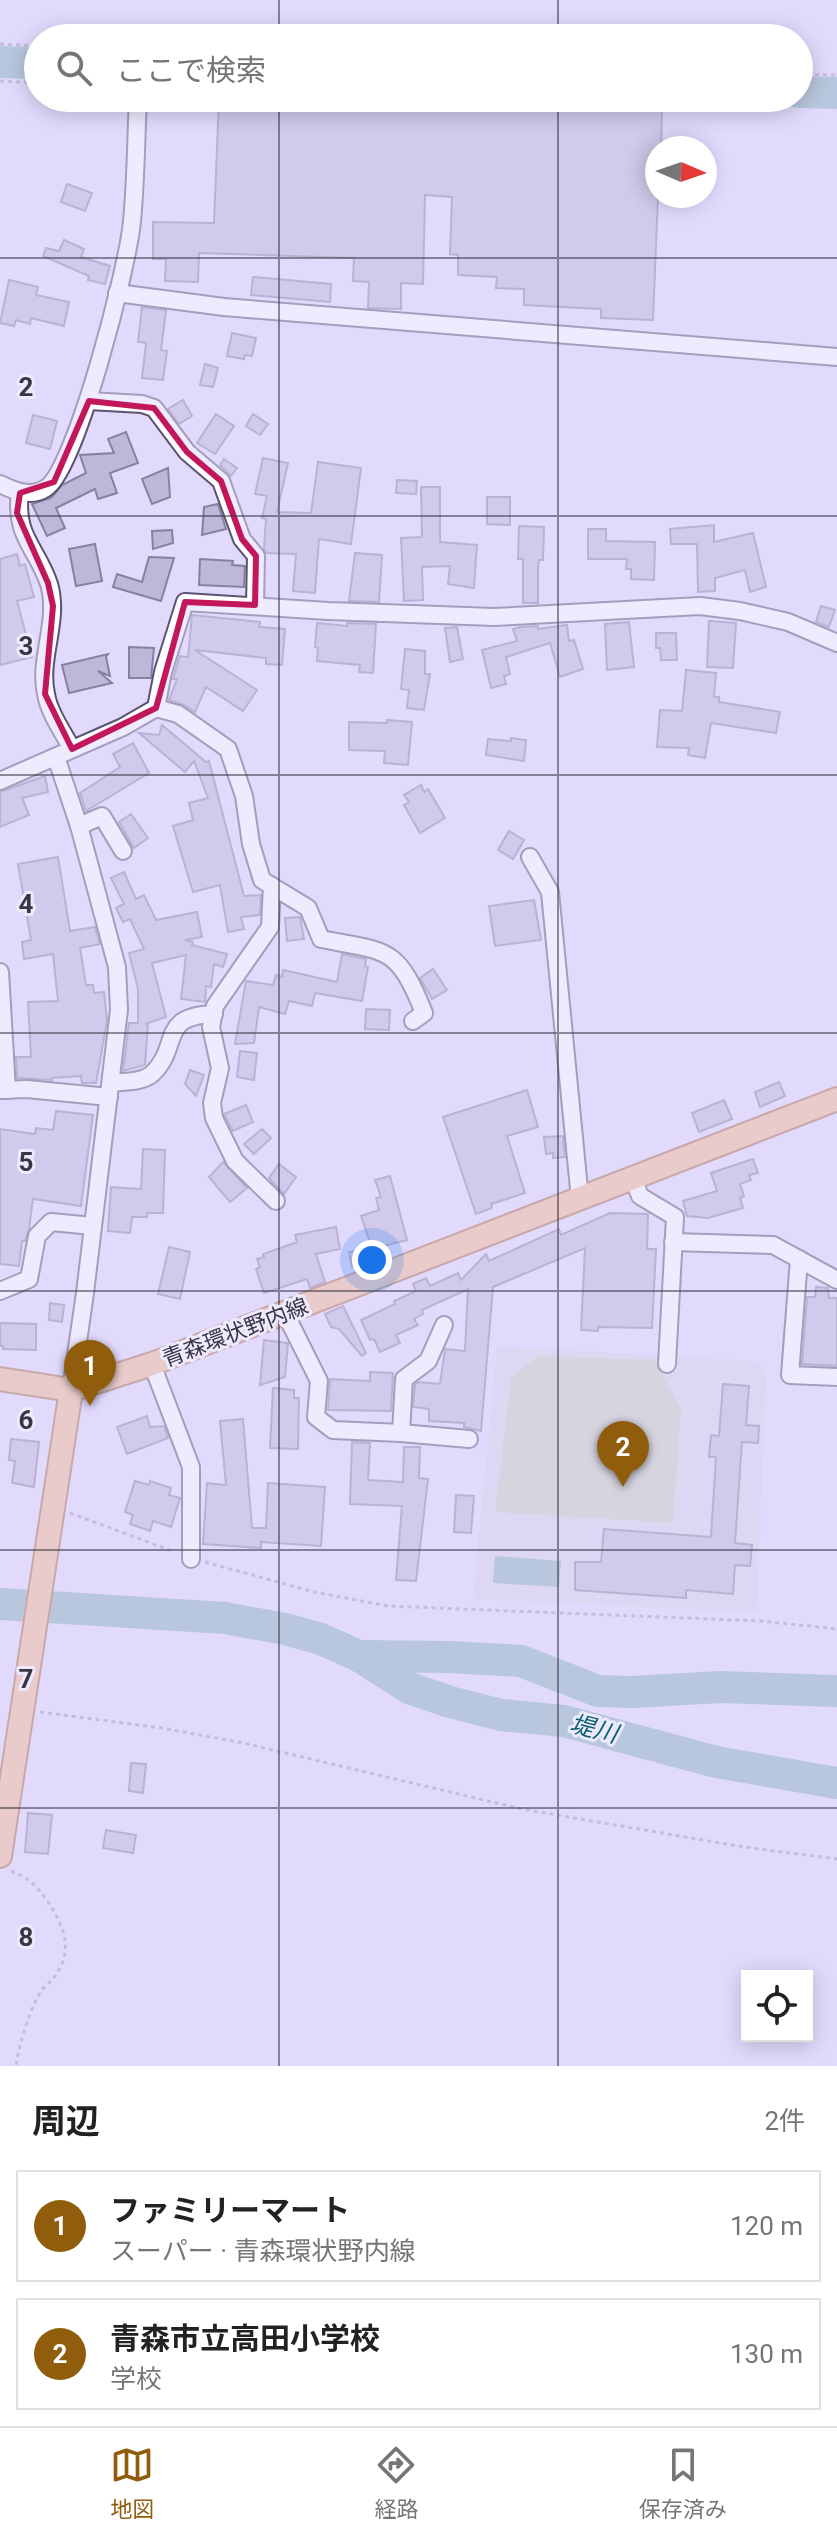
<!DOCTYPE html>
<html lang="ja">
<head>
<meta charset="utf-8">
<style>
  :root { --surface:#fff; --page:#f2f2f2; --text:#222; --muted:#767676; --line:#e0e0e0; --accent:#905d0d }
  body { margin:0; font-family:Roboto,"Noto Sans JP",sans-serif; background:var(--page); color:var(--text) }
  .controls { position:absolute; right:24px; bottom:24px; display:grid; overflow:hidden; border-radius:0px; box-shadow:0 4px 20px #0003 }
  .controls button { width:72px; height:72px; display:grid; place-items:center; padding:0; border:0; border-bottom:2px solid var(--line); background:var(--surface); color:var(--text); font:40px sans-serif }
  .compass { position:absolute; left:645px; top:136px; width:72px; height:72px; border-radius:50%; background:var(--surface); box-shadow:0 4px 20px #0003; rotate:92deg }
  .you { position:absolute; left:372px; top:1260px; width:28px; height:28px; margin:-20px; border:6px solid #fff; border-radius:50%; background:#1a73e8; box-shadow:0 0 0 12px #1a73e833 }
  .badge { display:grid; place-items:center; width:52px; height:52px; border-radius:50%; background:var(--accent); color:#fff; font-size:26px; font-weight:700 }
  .pin { position:absolute; translate:-50% -66px; filter:drop-shadow(0 2px 4px #0008) }
  .pin::after { content:''; position:absolute; top:42px; width:28px; height:24px; background:inherit; clip-path:polygon(0 0,100% 0,50% 100%) }
  .list { margin:0; padding:0; list-style:none }
  h2 { display:flex; justify-content:space-between; align-items:center; height:104px; margin:0; padding:0 32px; font-size:34px }
  h2 small { font-size:26px; font-weight:400; color:var(--muted) }
  .list li { display:grid; grid-template-columns:52px 1fr auto; gap:24px; align-items:center; box-sizing:border-box; height:112px; margin:0 16px 16px; padding:0 16px; border:2px solid var(--line); border-radius:0px }
  .list b { display:block; font-size:30px; white-space:nowrap }
  .list p { margin:0; font-size:26px; white-space:nowrap; color:var(--muted) }
  .list em { font-size:26px; font-style:normal; color:var(--muted) }
  .icon { flex:none; width:44px; height:44px; fill:none; stroke:currentColor; stroke-width:2; stroke-linecap:round; stroke-linejoin:round }
  .map { position:relative; flex:none; width:837px; height:2066px; overflow:hidden }
  .search { position:absolute; background:var(--surface); box-shadow:0 4px 20px #0003; left:24px; right:24px; top:24px; height:88px; display:flex; align-items:center; gap:20px; box-sizing:border-box; padding:0 28px; border-radius:44px; color:var(--muted); font-size:30px }
  .sheet { height:360px; background:var(--surface) }
  nav { display:flex; justify-content:space-around; align-items:center; box-sizing:border-box; height:112px; border-top:2px solid var(--line); background:var(--surface); font-size:22px; color:var(--muted) }
  nav a { display:grid; justify-items:center; gap:4px }
  nav .on { color:var(--accent) }
  .map>svg:first-child { display:block }
  .education { fill:#d8d2e7 }
  .garden { fill:#c5cdba }
  .water { fill:#86afb5 }
  .lines { fill:none; stroke-linecap:round; stroke-linejoin:round }
  .river { stroke:#86afb5; stroke-width:32 }
  .building { fill:#beb7d9; stroke:#8780a0; stroke-width:2 }
  .minor-casing { stroke:#5a5371; stroke-width:20 }
  .major-casing { stroke:#aa6b43; stroke-width:26 }
  .path { stroke:#a19bb6; stroke-width:3; stroke-dasharray:4 4; stroke-linecap:butt }
  .minor { stroke:#fff; stroke-width:16 }
  .major { stroke:#f1b88e; stroke-width:22 }
  .marked { fill:none; stroke:#c2185b; stroke-width:6; stroke-linejoin:round }
  .grid { fill:none; stroke:#393644; stroke-width:2; stroke-opacity:0.55 }
  .labels { text-anchor:middle; stroke-width:6; stroke-linejoin:round; paint-order:stroke }
  .street-label { font-size:22px; fill:#393644; stroke:#ede9ff }
  .water-label { font-size:24px; font-style:italic; fill:#095f6a; stroke:#ede9ff }
  .grid-label { font-size:26px; text-anchor:middle; font-weight:bold; fill:#393644; stroke:#ede9ff; stroke-width:6; stroke-linejoin:round; paint-order:stroke }
</style>
</head>
<body>
<div class="map">
<svg width="837" height="2066" viewBox="0 0 837 2066">
  <rect width="100%" height="100%" fill="#e1dafd"/>
  <polygon class="education" points="497,1346 756,1361 766,1374 757,1612 473,1599"/>
  <polygon class="garden" points="538,1356 654,1360 681,1409 673,1523 495,1512 511,1378"/>
  <polygon class="water" points="495,1556 561,1561 559,1587 493,1583"/>
  <g class="lines">
    <g class="river">
      <polyline points="0,62 38,63"/>
      <polyline points="799,92 837,93"/>
      <polyline points="0,1604 225,1618 285,1629 321,1639 359,1656 409,1688 450,1702 501,1715 564,1721 716,1762 837,1783"/>
      <polyline points="359,1656 449,1657 521,1661 598,1691 632,1692 721,1687 837,1691"/>
    </g>
  </g>
  <g class="building">
    <polygon points="219,98 480,98 522,101 522,106 555,108 608,111 608,106 662,108 661,148 657,148 658,196 653,320 601,318 601,309 524,305 524,289 496,288 497,277 458,275 458,255 450,254 452,197 425,195 423,284 401,283 401,309 368,308 369,282 353,281 354,258 199,253 198,282 165,281 166,259 153,259 153,222 214,223"/>
    <polygon points="67,184 92,193 85,211 61,202"/>
    <polygon points="64,240 84,249 81,257 110,266 105,284 88,280 89,276 43,256 46,248 59,251"/>
    <polygon points="253,277 331,284 330,302 251,295"/>
    <polygon points="9,280 38,287 36,295 69,302 64,326 31,318 30,324 16,320 14,326 0,323"/>
    <polygon points="142,307 166,310 161,350 167,351 163,380 142,378 146,343 138,342"/>
    <polygon points="232,333 256,338 252,356 245,355 244,359 227,356"/>
    <polygon points="205,364 218,368 213,387 200,385"/>
    <polygon points="183,400 192,416 179,424 168,409"/>
    <polygon points="216,414 234,426 215,454 197,443"/>
    <polygon points="253,414 268,424 260,435 246,426"/>
    <polygon points="33,415 57,421 50,449 26,443"/>
    <polygon points="126,432 138,463 110,473 117,493 98,499 95,489 56,508 65,528 47,536 32,504 51,498 62,485 86,473 80,455 114,453 108,439"/>
    <polygon points="263,458 288,463 277,512 311,513 318,462 361,468 351,544 319,539 315,593 293,591 296,554 266,553 264,549 266,519 262,518 267,496 255,494"/>
    <polygon points="224,459 237,468 231,476 220,465"/>
    <polygon points="168,468 170,497 152,504 142,479"/>
    <polygon points="397,480 417,481 416,494 396,493"/>
    <polygon points="421,487 440,487 440,542 477,545 474,588 448,584 450,566 422,567 423,600 404,601 401,538 422,537"/>
    <polygon points="487,497 510,497 510,525 487,524"/>
    <polygon points="218,504 226,529 202,535 204,507"/>
    <polygon points="714,525 714,542 753,533 766,587 750,592 745,570 715,578 715,591 698,592 697,544 671,544 670,529"/>
    <polygon points="519,526 544,527 543,560 539,560 538,567 538,603 523,603 523,559 518,559"/>
    <polygon points="588,529 606,529 606,541 655,542 654,580 631,579 631,569 626,569 627,559 588,559"/>
    <polygon points="172,530 173,543 153,549 152,531"/>
    <polygon points="95,544 102,581 76,586 69,549"/>
    <polygon points="355,553 382,555 379,602 349,601"/>
    <polygon points="17,554 20,566 25,564 34,597 17,601 32,657 0,665 0,559"/>
    <polygon points="149,557 174,558 161,601 113,587 117,574 142,582"/>
    <polygon points="200,559 233,561 232,565 245,566 244,587 199,585"/>
    <polygon points="821,606 835,610 829,627 816,622"/>
    <polygon points="192,615 260,622 259,627 285,629 282,665 266,664 266,658 195,650 257,690 243,711 206,687 195,712 184,705 169,700 177,679 173,679 180,656 188,657"/>
    <polygon points="709,621 736,623 733,668 707,667"/>
    <polygon points="629,622 634,667 607,670 605,624"/>
    <polygon points="317,623 347,626 347,623 376,624 373,673 359,672 360,665 317,661 318,648 315,647"/>
    <polygon points="567,625 569,641 574,640 583,669 560,677 550,643 506,657 510,674 504,676 506,684 491,688 482,650 517,641 513,629 520,627 538,626 538,629"/>
    <polygon points="457,627 463,659 450,662 445,628"/>
    <polygon points="656,633 676,633 677,660 661,660 660,648 656,648"/>
    <polygon points="129,647 154,648 151,678 129,678"/>
    <polygon points="405,649 425,651 425,674 430,674 424,710 407,708 409,690 401,689"/>
    <polygon points="108,654 106,657 110,676 98,671 112,683 69,693 62,665"/>
    <polygon points="686,670 716,673 714,697 719,697 719,702 780,712 776,733 711,723 705,758 688,755 689,748 657,747 660,710 682,711"/>
    <polygon points="387,720 412,722 408,765 384,763 385,751 349,750 349,722 387,723"/>
    <polygon points="162,725 206,762 209,761 244,896 261,895 260,915 241,917 244,929 228,932 220,885 193,892 173,826 193,820 189,803 208,798 194,761 185,772 139,733 159,735"/>
    <polygon points="511,738 526,740 524,761 486,755 488,739 511,741"/>
    <polygon points="133,743 149,773 86,811 80,793 120,767 113,754"/>
    <polygon points="45,776 48,792 22,798 29,815 0,827 0,792"/>
    <polygon points="421,785 424,792 428,789 445,818 420,833 404,805 409,802 404,795"/>
    <polygon points="131,814 148,838 134,848 119,822"/>
    <polygon points="509,831 524,840 513,859 498,850"/>
    <polygon points="58,857 70,931 95,927 100,944 80,948 86,985 93,985 94,993 104,992 107,1021 96,1083 82,1083 81,1076 52,1078 52,1080 17,1078 16,1057 31,1057 28,1002 58,1001 53,954 24,959 22,942 31,940 18,864"/>
    <polygon points="124,872 136,899 144,895 156,920 197,912 202,937 185,940 193,942 192,945 227,954 223,967 214,964 211,987 206,986 205,1002 181,999 186,955 152,963 166,1017 145,1024 148,1024 145,1065 123,1071 129,1023 138,1023 138,989 129,953 144,949 130,919 123,922 116,908 124,904 111,878"/>
    <polygon points="534,900 541,940 495,946 489,906"/>
    <polygon points="300,917 304,939 287,941 285,918"/>
    <polygon points="342,954 366,959 365,966 368,967 362,1001 315,993 312,1006 289,1001 285,1014 259,1007 254,1043 235,1044 246,981 273,985 276,975 282,977 283,970 337,982"/>
    <polygon points="433,969 447,990 432,999 420,978"/>
    <polygon points="366,1009 390,1010 389,1030 365,1029"/>
    <polygon points="240,1051 257,1053 254,1080 237,1077"/>
    <polygon points="190,1070 204,1075 196,1096 185,1084"/>
    <polygon points="779,1082 785,1096 760,1107 755,1092"/>
    <polygon points="527,1090 538,1127 507,1136 525,1193 491,1204 492,1208 476,1214 443,1117"/>
    <polygon points="724,1100 732,1119 699,1132 692,1113"/>
    <polygon points="246,1105 253,1122 233,1131 224,1114"/>
    <polygon points="56,1111 93,1115 81,1206 33,1199 29,1229 25,1241 22,1241 19,1266 0,1264 0,1129 35,1134 36,1128 53,1130"/>
    <polygon points="262,1129 271,1138 254,1154 244,1144"/>
    <polygon points="563,1136 565,1157 553,1158 553,1153 546,1154 544,1137"/>
    <polygon points="143,1149 165,1150 163,1213 147,1213 147,1217 132,1217 130,1233 108,1231 111,1187 141,1189"/>
    <polygon points="753,1159 758,1173 749,1175 751,1180 740,1184 744,1196 740,1198 743,1208 708,1218 687,1216 683,1201 717,1191 711,1173"/>
    <polygon points="223,1162 247,1188 230,1202 209,1177"/>
    <polygon points="279,1164 296,1177 284,1194 269,1178"/>
    <polygon points="390,1176 407,1240 372,1249 361,1216 379,1210 376,1198 381,1197 375,1180"/>
    <polygon points="610,1213 648,1214 647,1249 656,1249 652,1328 598,1327 598,1331 581,1330 585,1248 493,1287 481,1431 464,1427 464,1423 429,1421 429,1409 413,1407 415,1385 418,1382 440,1384 445,1349 465,1351 468,1289 422,1310 423,1314 414,1319 418,1325 396,1335 400,1343 380,1352 374,1339 370,1340 361,1320 395,1304 394,1301 416,1291 413,1284 426,1278 430,1286 458,1273 461,1280 486,1254 489,1261 559,1229 561,1235"/>
    <polygon points="336,1227 340,1249 316,1254 325,1282 310,1288 307,1279 264,1293 256,1269 260,1267 257,1259 264,1257 263,1254 297,1242 295,1235"/>
    <polygon points="169,1247 190,1252 180,1299 158,1294"/>
    <polygon points="367,1249 370,1265 352,1267 349,1252"/>
    <polygon points="816,1287 828,1288 829,1298 837,1298 837,1366 802,1364 807,1297 815,1297"/>
    <polygon points="50,1303 64,1305 62,1322 49,1320"/>
    <polygon points="343,1306 366,1353 362,1356 339,1329 331,1327 325,1314"/>
    <polygon points="0,1323 36,1324 36,1350 3,1349 3,1346 0,1346"/>
    <polygon points="264,1340 288,1343 285,1377 260,1385"/>
    <polygon points="370,1372 393,1373 391,1411 328,1410 330,1379 370,1381"/>
    <polygon points="723,1384 749,1386 746,1425 759,1426 758,1443 742,1442 735,1543 752,1545 750,1566 735,1565 733,1594 686,1590 686,1598 575,1590 575,1562 601,1562 604,1529 711,1537 716,1457 709,1457 711,1435 719,1436"/>
    <polygon points="273,1388 294,1390 294,1398 299,1398 298,1449 270,1448"/>
    <polygon points="147,1416 150,1427 164,1426 168,1438 127,1454 117,1427"/>
    <polygon points="243,1419 252,1528 266,1528 268,1483 325,1487 321,1546 261,1542 261,1548 203,1544 207,1483 226,1485 220,1421"/>
    <polygon points="11,1439 39,1442 34,1487 12,1483 15,1461 9,1460"/>
    <polygon points="352,1442 370,1443 368,1480 403,1482 404,1447 420,1447 419,1478 428,1479 416,1581 396,1580 402,1506 350,1504"/>
    <polygon points="135,1481 149,1485 150,1481 171,1488 169,1495 180,1498 171,1527 153,1521 150,1531 130,1524 133,1515 125,1512"/>
    <polygon points="456,1495 474,1496 471,1533 454,1532"/>
    <polygon points="131,1763 146,1764 143,1793 129,1791"/>
    <polygon points="28,1813 52,1815 48,1854 25,1852"/>
    <polygon points="106,1830 136,1835 133,1853 103,1848"/>
  </g>
  <g class="lines">
    <g class="minor-casing">
      <g id="minor">
        <polyline points="117,293 224,307 837,357"/>
        <polyline points="89,401 142,404 154,408 187,452 221,481 242,539 256,556 255,605"/>
        <path d="M0,484C14,491 31,498 46,488C76,470 129,262 132,221C136,180 136,139 138,98"/>
        <path d="M20,493C14,536 37,548 49,584C60,621 38,658 46,694C49,713 63,732 72,749"/>
        <path d="M156,708L178,714L228,749L244,796L251,844L262,880L308,908L321,939C387,952 397,945 424,1013L413,1021"/>
        <polyline points="56,757 79,826 117,967 119,1010 85,1293 71,1390"/>
        <polyline points="0,781 123,727 156,708 163,672 185,602 328,611 494,617 700,606 740,611 788,622 837,643"/>
        <polyline points="79,826 102,816 123,851"/>
        <polyline points="530,857 550,892 580,1199"/>
        <polyline points="272,886 270,927 215,1006 211,1027 220,1068 212,1103 214,1118 235,1161 276,1201"/>
        <polyline points="0,972 7,1090"/>
        <path d="M111,1083C123,1081 143,1083 153,1073C181,1045 158,1016 214,1014"/>
        <polyline points="0,1090 27,1089 109,1097"/>
        <polyline points="633,1178 640,1196 675,1217 667,1364"/>
        <polyline points="673,1242 773,1245 837,1280"/>
        <polyline points="799,1259 790,1375 837,1377"/>
        <polyline points="0,1291 29,1279 37,1236 51,1222 93,1226"/>
        <polyline points="285,1313 319,1381 316,1417 333,1430 401,1433 404,1379 428,1361 444,1325"/>
        <polyline points="152,1364 191,1467 191,1559"/>
        <polyline points="401,1433 469,1439"/>
      </g>
    </g>
    <g class="major-casing">
      <g id="major">
        <polyline points="0,1379 71,1390 152,1364 837,1099"/>
        <polyline points="0,1856 71,1390"/>
      </g>
    </g>
    <g class="path">
      <polyline points="0,44 38,46"/>
      <polyline points="799,74 837,75"/>
      <polyline points="0,81 38,83"/>
      <polyline points="70,1513 175,1552"/>
      <polyline points="205,1562 314,1592 388,1606 761,1621 837,1629"/>
      <polyline points="40,1712 162,1728 243,1743 522,1809 744,1847 837,1859"/>
      <path d="M11,1871C28,1877 38,1887 48,1902C64,1926 74,1950 55,1976C52,1981 46,1985 42,1990C31,2005 18,2047 16,2066"/>
    </g>
    <use href="#minor" class="minor"/>
    <use href="#major" class="major"/>
  </g>
  <path d="M0 0H837V2066H0ZM89,401L154,408L187,452L221,481L242,539L256,556L255,605L185,602L156,708L72,749L45,694L53,606L48,583L17,513L20,493L54,482Z" fill="#e1dafd" fill-opacity=".55" fill-rule="evenodd"/>
  <path class="marked" d="M89,401L154,408L187,452L221,481L242,539L256,556L255,605L185,602L156,708L72,749L45,694L53,606L48,583L17,513L20,493L54,482Z"/>
  <path class="grid" d="M279,0V38M558,0V38M279,98V2066M558,98V2066M0,258H837M0,516H837M0,775H837M0,1033H837M0,1291H837M0,1550H837M0,1808H837"/>
  <g class="labels">
    <g class="street-label">
      <text transform="translate(235 1332) rotate(-21)" y="8">青森環状野内線</text>
    </g>
    <g class="water-label">
      <text transform="translate(594 1729) rotate(14)" y="8">堤川</text>
    </g>
  </g>
  <g class="grid-label">
    <text x="26" y="396">2</text>
    <text x="26" y="655">3</text>
    <text x="26" y="913">4</text>
    <text x="26" y="1171">5</text>
    <text x="26" y="1429">6</text>
    <text x="26" y="1688">7</text>
    <text x="26" y="1946">8</text>
  </g>
</svg>
<div class="controls">
<button><svg class="icon" aria-label="locate" viewBox="0 0 24 24"><circle cx="12" cy="12" r="6"/><path d="M12 2v4M12 18v4M2 12h4M18 12h4"/></svg></button>
</div>
<svg class="compass" viewBox="-18 -18 36 36"><path d="M0-13l5 13h-10z" fill="#e53935"/><path d="M0 13l5-13h-10z" fill="#767676"/></svg>
<div class="you"></div>
<div class="pin badge" style="left:90px;top:1406px">1</div>
<div class="pin badge" style="left:623px;top:1487px">2</div>
<div class="search"><svg class="icon" aria-label="search" viewBox="0 0 24 24"><circle cx="10" cy="10" r="6"/><path d="M15 15l6 6"/></svg>ここで検索</div>
</div>
<section class="sheet">
<h2>周辺<small>2件</small></h2>
<ul class="list">
<li><span class="badge">1</span><div><b>ファミリーマート</b><p>スーパー · 青森環状野内線</p></div><em>120 m</em></li>
<li><span class="badge">2</span><div><b>青森市立高田小学校</b><p>学校</p></div><em>130 m</em></li>
</ul>
</section>
<nav>
<a class="on"><svg class="icon" aria-label="map" viewBox="0 0 24 24"><path d="M3 6l6-2 6 2 6-2v14l-6 2-6-2-6 2zM9 4v14M15 6v14"/></svg>地図</a>
<a><svg class="icon" aria-label="directions" viewBox="0 0 24 24"><path d="M12 3l9 9-9 9-9-9zM9 14v-3h6M13 9l2 2-2 2"/></svg>経路</a>
<a><svg class="icon" aria-label="saved" viewBox="0 0 24 24"><path d="M7 4h10v16l-5-4-5 4z"/></svg>保存済み</a>
</nav>
</body>
</html>
